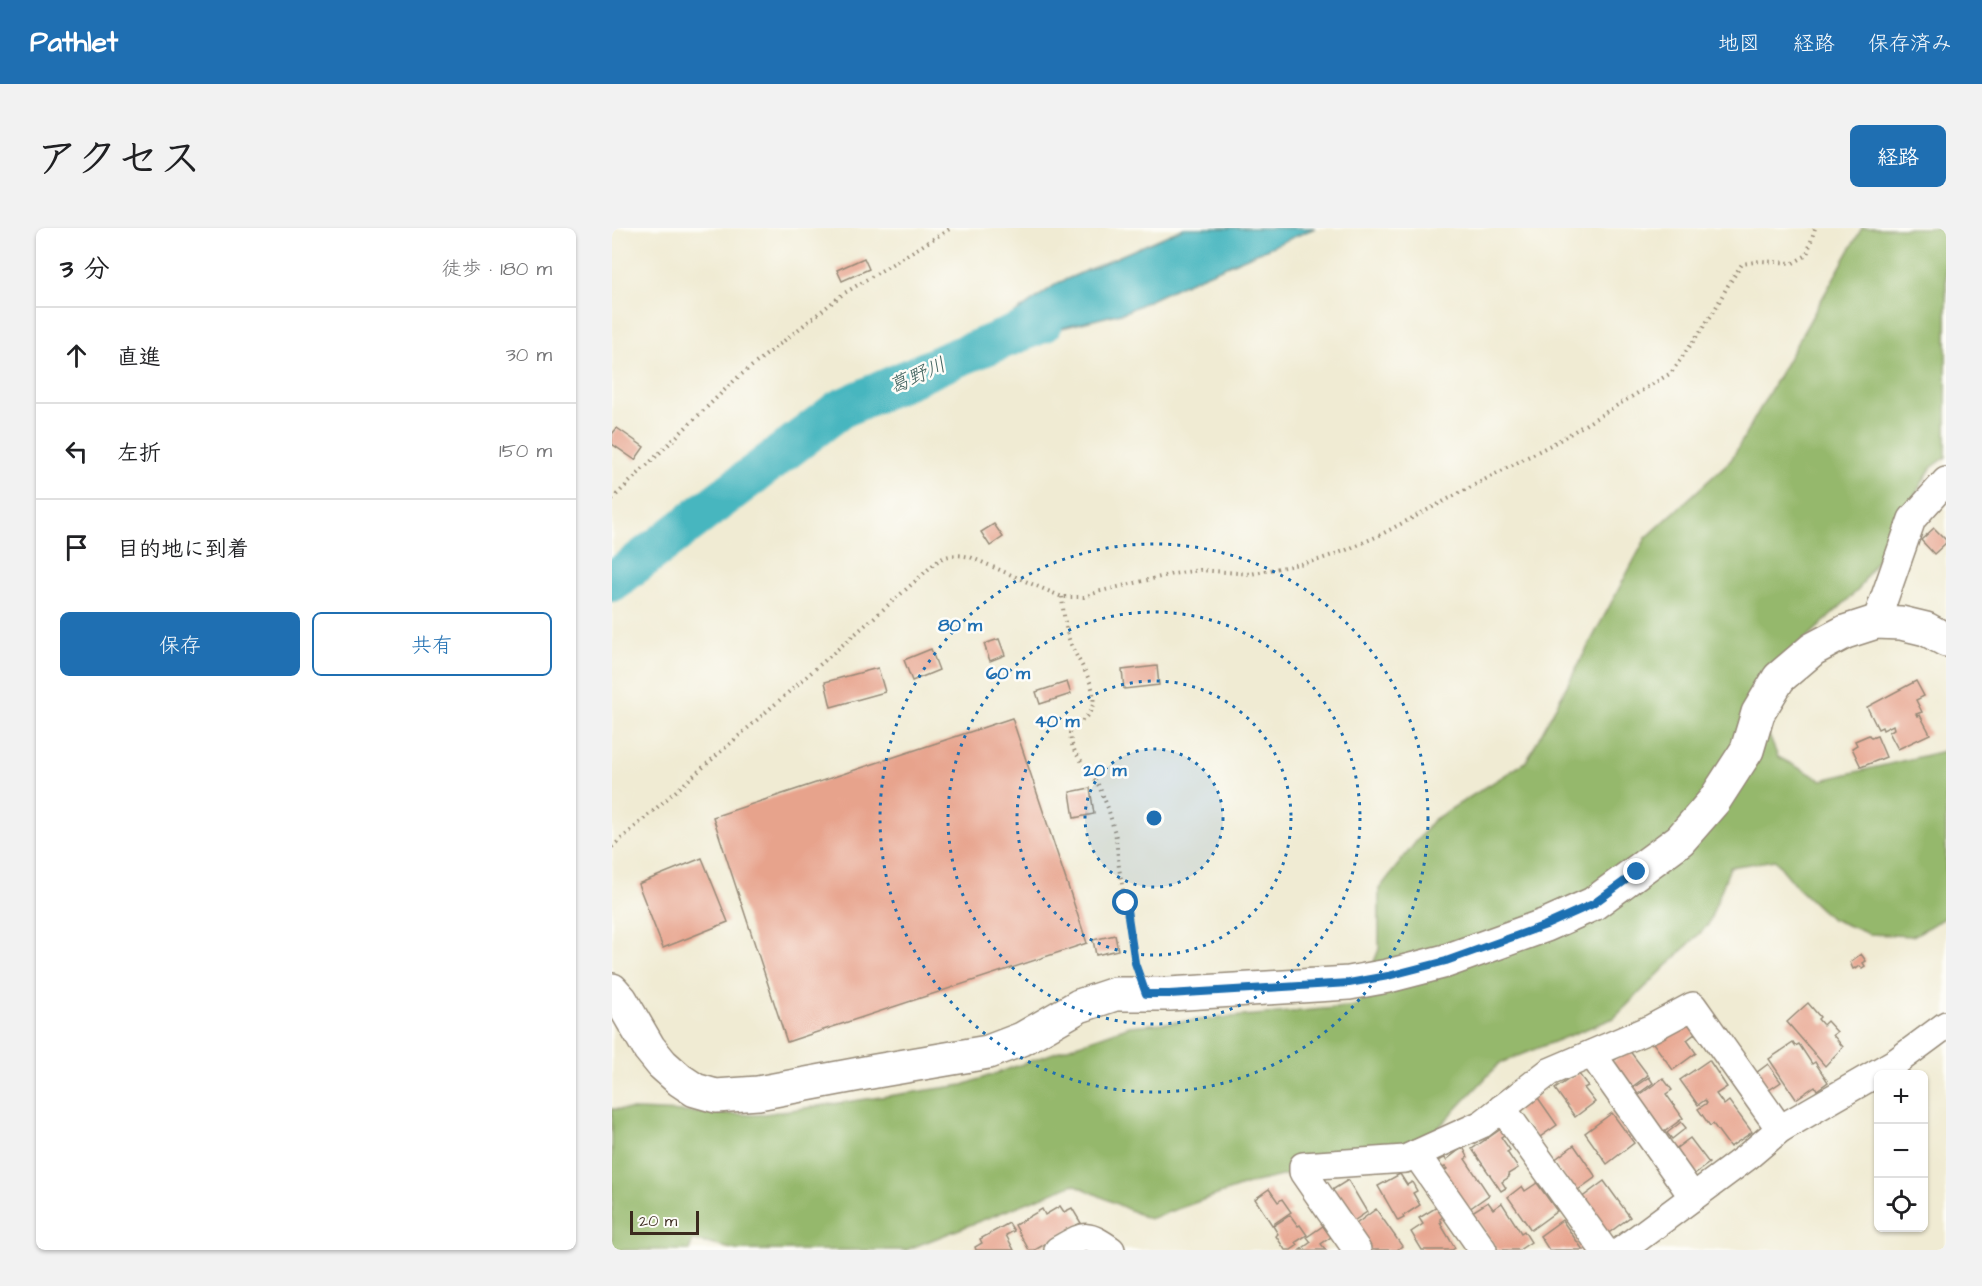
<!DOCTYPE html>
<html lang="ja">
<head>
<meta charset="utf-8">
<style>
  :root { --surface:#fff; --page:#f2f2f2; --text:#202124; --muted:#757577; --line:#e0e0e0; --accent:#1f6fb2 }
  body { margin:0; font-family:"Architects Daughter","Klee One",sans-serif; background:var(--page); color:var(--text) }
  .controls { position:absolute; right:18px; bottom:18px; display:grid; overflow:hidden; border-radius:9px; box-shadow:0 2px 4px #0004 }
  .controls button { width:54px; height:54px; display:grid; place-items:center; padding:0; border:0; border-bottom:2px solid var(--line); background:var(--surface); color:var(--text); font:30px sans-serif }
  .scale { position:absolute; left:18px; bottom:15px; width:69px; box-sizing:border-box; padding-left:6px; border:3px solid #3b2a1e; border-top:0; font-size:16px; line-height:21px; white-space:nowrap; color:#3b2a1e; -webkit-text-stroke:4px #fdfcf7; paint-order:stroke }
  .stop { position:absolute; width:18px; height:18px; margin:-14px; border:4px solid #1f6fb2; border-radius:50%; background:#fff }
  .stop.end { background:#1f6fb2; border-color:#fff; box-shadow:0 2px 6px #0008 }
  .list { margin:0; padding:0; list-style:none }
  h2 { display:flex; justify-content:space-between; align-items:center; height:78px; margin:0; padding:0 24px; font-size:26px }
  h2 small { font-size:20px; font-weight:400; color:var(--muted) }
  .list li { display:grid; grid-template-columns:39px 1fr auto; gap:18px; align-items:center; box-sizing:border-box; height:96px; padding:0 24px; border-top:2px solid var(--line) }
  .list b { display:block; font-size:22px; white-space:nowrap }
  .list em { font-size:20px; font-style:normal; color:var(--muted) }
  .actions { display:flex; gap:12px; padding:18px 24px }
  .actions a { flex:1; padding:14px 0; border:2px solid var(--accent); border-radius:9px; text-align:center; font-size:21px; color:var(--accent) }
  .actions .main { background:var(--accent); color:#fff }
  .icon { flex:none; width:33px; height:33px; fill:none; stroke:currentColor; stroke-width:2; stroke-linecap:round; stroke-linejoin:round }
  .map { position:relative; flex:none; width:1334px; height:1022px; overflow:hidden; border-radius:9px }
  header { display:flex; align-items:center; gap:36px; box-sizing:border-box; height:84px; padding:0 30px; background:var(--accent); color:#fff }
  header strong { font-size:28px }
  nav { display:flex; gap:33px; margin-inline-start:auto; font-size:21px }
  .intro { display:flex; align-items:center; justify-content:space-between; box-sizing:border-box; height:144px; padding:0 36px }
  h1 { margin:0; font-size:42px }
  .button { padding:15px 27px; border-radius:9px; background:var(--accent); color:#fff; font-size:21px; font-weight:700 }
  main { display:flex; gap:36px; padding:0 36px }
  aside { flex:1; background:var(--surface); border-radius:9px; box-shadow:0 2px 4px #0004 }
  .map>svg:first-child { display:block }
  .forest { fill:#95b86c; stroke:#687145; stroke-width:1.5 }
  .water { fill:#47b6bf; stroke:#41706e; stroke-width:1.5 }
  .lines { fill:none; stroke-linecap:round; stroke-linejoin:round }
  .river { stroke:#47b6bf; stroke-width:40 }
  .building { fill:#e7a38c }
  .minor-casing { stroke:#968a78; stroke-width:30 }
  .tertiary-casing { stroke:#968a78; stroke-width:36 }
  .path { stroke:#968a78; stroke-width:4; stroke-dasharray:1.5 4.5; stroke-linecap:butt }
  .minor { stroke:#fff; stroke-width:27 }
  .tertiary { stroke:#fff; stroke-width:33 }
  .route { stroke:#1f6fb2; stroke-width:8 }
  .ring { fill:none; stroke:#1f6fb2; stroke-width:3; stroke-dasharray:3 6 }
  .labels { text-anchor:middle; stroke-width:5; stroke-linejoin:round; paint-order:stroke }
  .water-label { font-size:20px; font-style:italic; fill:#40625e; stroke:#fdfcf7 }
  .centre { fill:#1f6fb2; stroke:#fdfcf7; stroke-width:3 }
  .ring-label { font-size:18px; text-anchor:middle; font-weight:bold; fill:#1f6fb2; stroke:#fdfcf7; stroke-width:5; stroke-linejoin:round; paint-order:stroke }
</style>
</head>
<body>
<header>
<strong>Pathlet</strong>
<nav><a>地図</a><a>経路</a><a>保存済み</a></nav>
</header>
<div class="intro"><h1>アクセス</h1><a class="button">経路</a></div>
<main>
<aside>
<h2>3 分<small>徒歩 · 180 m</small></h2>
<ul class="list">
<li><svg class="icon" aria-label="ahead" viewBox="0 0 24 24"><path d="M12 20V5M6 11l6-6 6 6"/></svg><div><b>直進</b></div><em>30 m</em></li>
<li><svg class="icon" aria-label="left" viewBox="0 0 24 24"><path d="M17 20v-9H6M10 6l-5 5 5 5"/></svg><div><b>左折</b></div><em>150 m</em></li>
<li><svg class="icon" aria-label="arrive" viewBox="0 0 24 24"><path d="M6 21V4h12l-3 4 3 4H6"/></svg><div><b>目的地に到着</b></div></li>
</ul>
<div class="actions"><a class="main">保存</a><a>共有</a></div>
</aside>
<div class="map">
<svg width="1334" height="1022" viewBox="0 0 1334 1022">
  <rect width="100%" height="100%" fill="#fdfcf7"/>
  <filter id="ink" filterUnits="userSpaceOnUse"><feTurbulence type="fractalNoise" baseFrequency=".0167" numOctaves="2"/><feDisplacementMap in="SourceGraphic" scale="12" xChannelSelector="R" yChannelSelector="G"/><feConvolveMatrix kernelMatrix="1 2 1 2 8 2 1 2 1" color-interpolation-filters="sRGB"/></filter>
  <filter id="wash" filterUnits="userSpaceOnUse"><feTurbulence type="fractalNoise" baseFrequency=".008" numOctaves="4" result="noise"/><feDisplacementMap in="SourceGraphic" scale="24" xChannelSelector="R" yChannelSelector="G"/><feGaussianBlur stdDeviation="1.35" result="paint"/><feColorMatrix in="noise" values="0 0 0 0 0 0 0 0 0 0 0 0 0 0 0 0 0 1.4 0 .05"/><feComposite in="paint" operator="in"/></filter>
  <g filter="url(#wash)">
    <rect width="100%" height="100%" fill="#f0ebd3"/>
    <polygon class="forest" points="1250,0 1334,0 1334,229 1319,240 1247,361 1138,463 1166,529 1210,552 1332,523 1334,523 1334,689 1301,708 1257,706 1218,690 1185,659 1163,632 1118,639 1096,697 1002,790 888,835 811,916 639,955 537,991 462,956 294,1022 125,1022 81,1012 77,1022 0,1022 0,881 145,887 351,857 518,798 745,778 767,721 767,661 821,592 914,534 1034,310 1119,232"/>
    <polygon class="water" points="572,0 703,0 572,56 513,84 442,102 390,124 380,121 382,100 446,55"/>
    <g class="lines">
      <polyline class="river" points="0,354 228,181 341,131 431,95"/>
    </g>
    <g id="blocks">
      <g class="building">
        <polygon points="252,30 257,41 230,53 225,42"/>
        <polygon points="5,200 32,219 23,232 0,216 0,206"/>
        <polygon points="382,296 391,309 378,318 369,304"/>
        <polygon points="1322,300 1334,312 1334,315 1322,326 1309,312"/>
        <polygon points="387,411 393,427 378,433 372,416"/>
        <polygon points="319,421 327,442 300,453 292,432"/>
        <polygon points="545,438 547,457 512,461 510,442"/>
        <polygon points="266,440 273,464 219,479 213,454"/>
        <polygon points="1304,453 1312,468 1304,472 1310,484 1304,486 1306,488 1308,487 1318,506 1286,521 1277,504 1282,501 1281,497 1271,502 1270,499 1266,501 1255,479"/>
        <polygon points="455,454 459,466 428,476 424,464"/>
        <polygon points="400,490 475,715 175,814 101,589"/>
        <polygon points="1257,507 1259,510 1265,508 1274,529 1249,539 1240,520 1245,517 1243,513"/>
        <polygon points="478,560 482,586 462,590 458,564"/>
        <polygon points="90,630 116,694 51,720 26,656"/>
        <polygon points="503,707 506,722 484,727 481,712"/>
        <polygon points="1249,726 1254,733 1251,735 1253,738 1250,740 1248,738 1244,741 1243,740 1241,741 1238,734"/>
        <polygon points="1196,775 1208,789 1206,791 1211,797 1215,793 1225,804 1221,807 1231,819 1213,838 1175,794"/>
        <polygon points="1078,787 1088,802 1075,812 1084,825 1061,842 1041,815"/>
        <polygon points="1181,815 1183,818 1187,816 1200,836 1203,834 1216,854 1205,862 1203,858 1184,871 1157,831"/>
        <polygon points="1017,822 1036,847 1016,862 997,836"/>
        <polygon points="1097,832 1115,859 1104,866 1112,877 1117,873 1140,904 1118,919 1101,896 1098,898 1086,881 1095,875 1093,872 1086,877 1068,852"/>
        <polygon points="1156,836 1169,854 1157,862 1144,845"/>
        <polygon points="966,845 976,858 972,860 983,874 963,889 943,861"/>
        <polygon points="1037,849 1041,855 1022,869 1018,862"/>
        <polygon points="1051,850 1060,862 1054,866 1071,890 1048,907 1022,871"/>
        <polygon points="924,867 945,897 925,911 904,881"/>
        <polygon points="1000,885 1022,915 995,936 973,905"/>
        <polygon points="1069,894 1074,900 1060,911 1055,905"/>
        <polygon points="889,901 892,907 889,909 898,922 895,924 906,940 896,946 897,949 890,954 894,960 889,963 860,921"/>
        <polygon points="1078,910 1097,935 1081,947 1062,922"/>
        <polygon points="962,917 984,949 963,964 941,933"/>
        <polygon points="851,919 856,929 853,931 877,967 857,981 829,945 835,941 833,939 826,942 822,934 833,930 834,932"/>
        <polygon points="788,946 795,957 800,954 805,963 801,965 808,977 791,988 792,990 786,993 766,958"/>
        <polygon points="736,952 755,984 737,996 717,964"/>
        <polygon points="992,953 1018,989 994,1007 968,971"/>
        <polygon points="925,955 945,983 919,1002 896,969 910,958 913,963"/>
        <polygon points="657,961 666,974 670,971 679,984 660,997 643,971"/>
        <polygon points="876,974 881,981 890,975 909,1005 912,1003 919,1014 907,1022 885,1022 860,984"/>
        <polygon points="448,978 452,984 460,980 469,995 423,1022 417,1022 403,997 430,981 433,987"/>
        <polygon points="825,979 831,989 828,991 830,994 828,995 843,1020 840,1022 810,1022 799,1004 811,996 807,990"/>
        <polygon points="764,981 790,1018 785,1022 757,1022 740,999"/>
        <polygon points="678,987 686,998 688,997 695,1007 684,1014 686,1017 679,1022 673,1022 664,1008 666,1006 661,998"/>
        <polygon points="950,992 971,1022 937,1022 928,1008"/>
        <polygon points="397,995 402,1003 394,1007 402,1022 364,1022 363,1019 370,1015 368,1011"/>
        <polygon points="711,998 719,1009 709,1016 714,1022 688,1022 699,1014 695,1009"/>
      </g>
    </g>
  </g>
  <g filter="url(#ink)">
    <use href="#blocks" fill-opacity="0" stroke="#968a78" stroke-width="1.5"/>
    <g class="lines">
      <g class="minor-casing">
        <g id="minor">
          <polyline points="1264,394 1300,291 1334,253"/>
          <polyline points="980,826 1081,969"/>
          <polyline points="890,880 992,1022"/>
          <polyline points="804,926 871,1022"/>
          <path d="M446,1022C473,1007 473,1004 499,1022"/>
          <polyline points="745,1022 691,944 691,938 793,931 870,896 937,844 1040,800 1081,778 1168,901"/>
          <polyline points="1010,1022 1135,929 1168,901 1284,834 1334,797"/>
        </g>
      </g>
      <g class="tertiary-casing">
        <polyline id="tertiary" points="0,762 9,772 37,820 50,836 68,852 83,862 104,868 146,865 264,843 376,824 410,811 467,778 503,766 557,766 737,755 776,748 834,733 934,697 981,676 1068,612 1102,573 1135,522 1146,485 1167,450 1201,421 1233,404 1264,394 1289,395 1314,401 1334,412"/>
      </g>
      <g class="path">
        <polyline points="0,271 125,150 231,66 339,0"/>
        <path d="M450,369C451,382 453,398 457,411C463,431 485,454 481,476C479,488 465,496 458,505L459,514L463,524L487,558L496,580L504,609L507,640L525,740"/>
        <path d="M0,619L307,350C325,333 332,323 358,329L450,369H472L489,363L561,346L588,342L639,346L706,332L732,323L766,308L946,213L1059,145L1101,85L1115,59L1130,36L1148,33L1181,35L1195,27L1203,0"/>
      </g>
      <use href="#minor" class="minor"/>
      <use href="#tertiary" class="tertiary"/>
    </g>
  </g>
  <g class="lines" filter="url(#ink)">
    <polyline class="route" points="514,675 523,735 534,766 557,766 737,755 776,748 834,733 934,697 981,676 1025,644"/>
  </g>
  <circle cx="542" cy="590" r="69" fill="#1f6fb2" fill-opacity=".12"/>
  <g class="ring">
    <circle cx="542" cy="590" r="69"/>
    <circle cx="542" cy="590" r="137"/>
    <circle cx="542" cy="590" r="206"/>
    <circle cx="542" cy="590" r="274"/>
  </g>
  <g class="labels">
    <g class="water-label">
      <text transform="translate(305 147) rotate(-24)" y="7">葛野川</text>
    </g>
  </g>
  <circle cx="542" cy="590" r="9" class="centre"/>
  <g class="ring-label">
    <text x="348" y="403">80 m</text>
    <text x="396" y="451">60 m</text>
    <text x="445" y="499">40 m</text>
    <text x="493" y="548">20 m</text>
  </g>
</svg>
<div class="controls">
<button>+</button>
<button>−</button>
<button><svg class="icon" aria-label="locate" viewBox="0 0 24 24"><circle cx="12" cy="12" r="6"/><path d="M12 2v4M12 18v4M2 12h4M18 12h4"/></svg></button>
</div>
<div class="scale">20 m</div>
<div class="stop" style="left:514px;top:675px"></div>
<div class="stop end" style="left:1025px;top:644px"></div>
</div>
</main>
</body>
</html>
